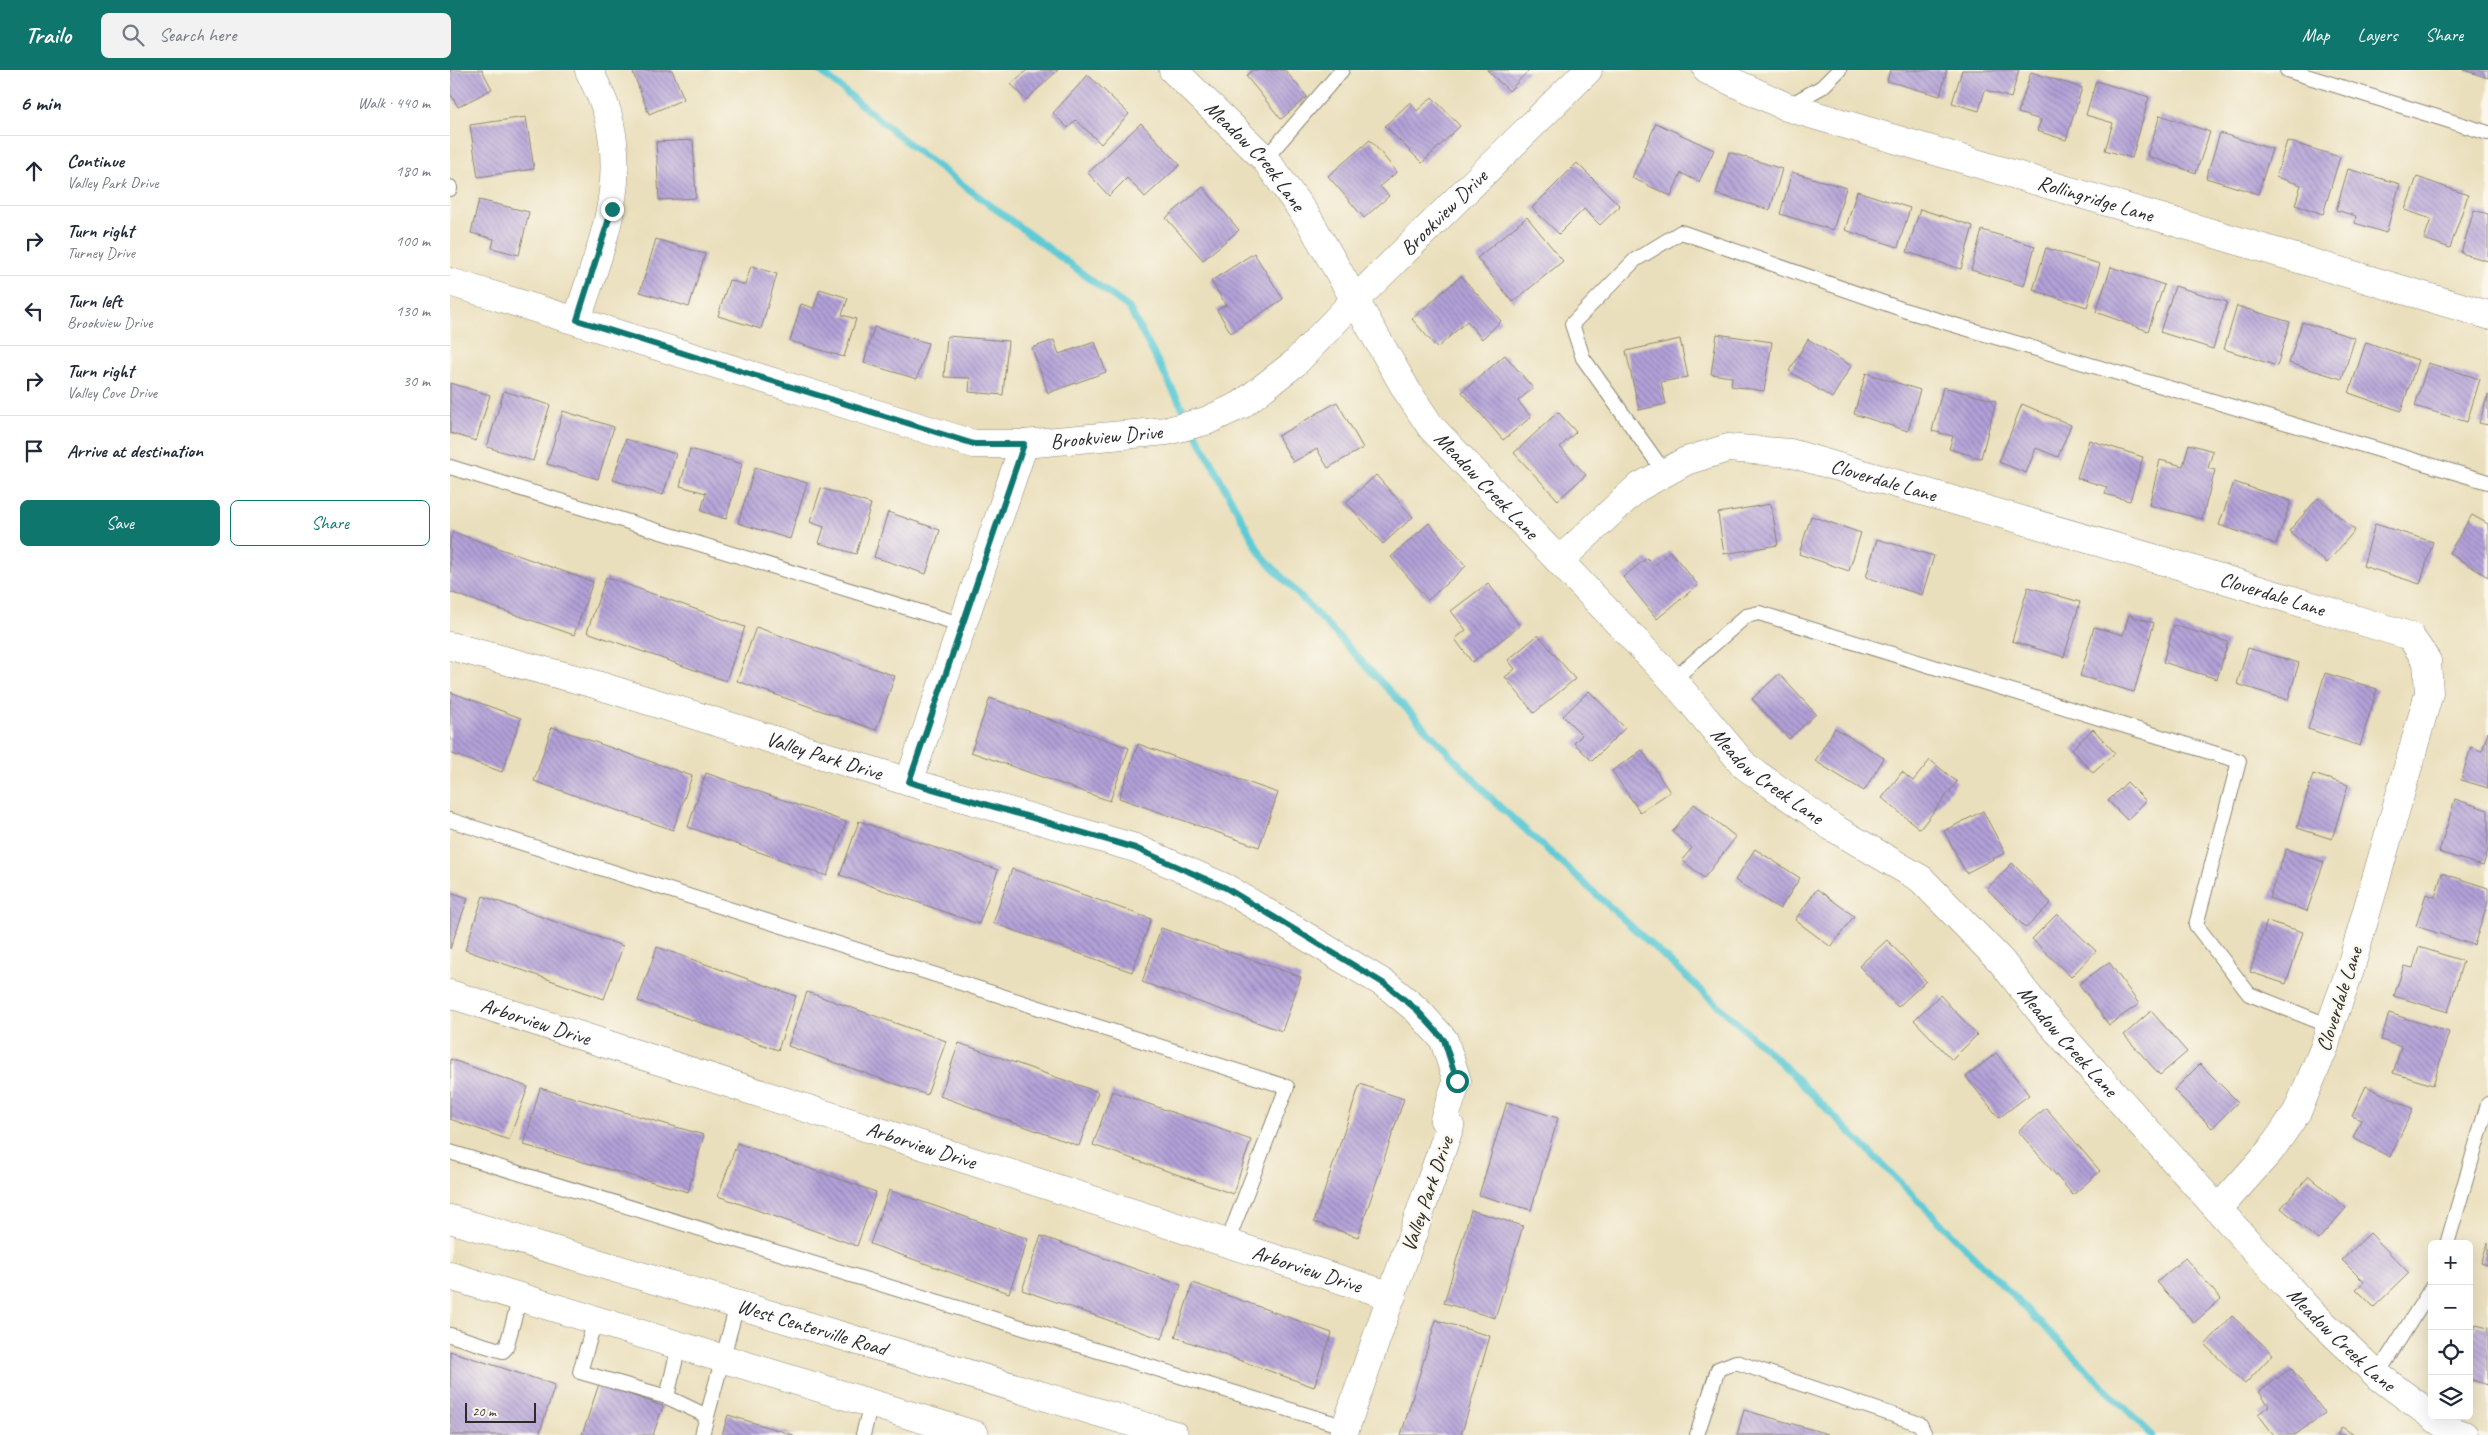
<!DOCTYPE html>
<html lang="en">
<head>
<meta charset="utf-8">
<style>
  :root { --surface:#fff; --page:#f2f2f3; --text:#1f2937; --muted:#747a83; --line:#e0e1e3; --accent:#0f766e }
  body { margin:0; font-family:Caveat,sans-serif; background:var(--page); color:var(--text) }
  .controls { position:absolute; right:15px; bottom:15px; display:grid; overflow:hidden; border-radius:8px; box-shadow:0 5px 20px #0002 }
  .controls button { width:45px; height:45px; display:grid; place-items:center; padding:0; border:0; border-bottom:1px solid var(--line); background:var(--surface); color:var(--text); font:25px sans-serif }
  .scale { position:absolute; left:15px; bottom:12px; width:71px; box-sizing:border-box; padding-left:5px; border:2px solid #2b2b2b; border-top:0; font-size:14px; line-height:18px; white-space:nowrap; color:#2b2b2b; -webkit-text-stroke:4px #fbf7ec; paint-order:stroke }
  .stop { position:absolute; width:15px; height:15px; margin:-11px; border:4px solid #0f766e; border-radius:50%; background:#fff }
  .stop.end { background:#0f766e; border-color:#fff; box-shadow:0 1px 5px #0008 }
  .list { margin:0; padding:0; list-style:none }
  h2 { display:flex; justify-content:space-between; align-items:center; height:65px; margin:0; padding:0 20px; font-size:21px }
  h2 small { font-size:16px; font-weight:400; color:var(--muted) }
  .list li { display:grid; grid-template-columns:32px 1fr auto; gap:15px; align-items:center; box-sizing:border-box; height:70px; padding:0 20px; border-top:1px solid var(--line) }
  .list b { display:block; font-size:19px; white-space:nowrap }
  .list p { margin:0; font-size:16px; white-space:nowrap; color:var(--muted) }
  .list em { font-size:16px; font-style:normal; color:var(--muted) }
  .actions { display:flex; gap:10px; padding:15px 20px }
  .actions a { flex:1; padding:11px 0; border:1px solid var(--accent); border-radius:8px; text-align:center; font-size:18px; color:var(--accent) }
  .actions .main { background:var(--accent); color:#fff }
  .icon { flex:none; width:28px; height:28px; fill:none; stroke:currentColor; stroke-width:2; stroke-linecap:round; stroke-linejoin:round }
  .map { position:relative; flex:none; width:2038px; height:1365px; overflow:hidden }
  header { display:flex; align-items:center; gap:30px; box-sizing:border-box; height:70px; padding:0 25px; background:var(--accent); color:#fff }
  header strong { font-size:24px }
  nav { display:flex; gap:28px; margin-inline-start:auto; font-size:18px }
  .search { width:350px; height:45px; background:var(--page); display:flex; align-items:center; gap:12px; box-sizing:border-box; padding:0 18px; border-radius:8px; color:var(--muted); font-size:19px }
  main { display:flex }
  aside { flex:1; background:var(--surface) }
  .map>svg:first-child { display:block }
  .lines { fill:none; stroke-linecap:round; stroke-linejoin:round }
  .stream { stroke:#5ecad5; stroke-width:7 }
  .building { fill:url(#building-back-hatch) }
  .lane-casing { stroke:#8a8574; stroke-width:16 }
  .street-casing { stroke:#8a8574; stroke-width:29 }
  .secondary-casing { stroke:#8a8574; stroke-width:29 }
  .lane { stroke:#fff; stroke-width:14 }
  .street { stroke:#fff; stroke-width:28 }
  .secondary { stroke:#fff; stroke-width:28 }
  .route { stroke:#0f766e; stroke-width:6 }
  .labels { text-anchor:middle; stroke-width:4; stroke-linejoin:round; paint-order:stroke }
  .street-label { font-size:21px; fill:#2b2b2b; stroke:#fbf7ec }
</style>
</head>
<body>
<header>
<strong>Trailo</strong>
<div class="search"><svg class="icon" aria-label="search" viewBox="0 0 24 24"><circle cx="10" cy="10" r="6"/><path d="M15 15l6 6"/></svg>Search here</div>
<nav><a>Map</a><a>Layers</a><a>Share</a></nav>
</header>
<main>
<aside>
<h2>6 min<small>Walk · 440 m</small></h2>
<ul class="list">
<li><svg class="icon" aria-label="ahead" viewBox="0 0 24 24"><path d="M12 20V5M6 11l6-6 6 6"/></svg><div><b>Continue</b><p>Valley Park Drive</p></div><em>180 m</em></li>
<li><svg class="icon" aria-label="right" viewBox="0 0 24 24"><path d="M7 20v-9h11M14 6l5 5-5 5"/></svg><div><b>Turn right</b><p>Turney Drive</p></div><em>100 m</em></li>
<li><svg class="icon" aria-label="left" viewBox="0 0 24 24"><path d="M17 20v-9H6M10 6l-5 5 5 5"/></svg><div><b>Turn left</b><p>Brookview Drive</p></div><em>130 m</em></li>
<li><svg class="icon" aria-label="right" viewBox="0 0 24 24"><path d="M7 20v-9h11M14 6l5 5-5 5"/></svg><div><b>Turn right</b><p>Valley Cove Drive</p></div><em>30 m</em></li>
<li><svg class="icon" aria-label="arrive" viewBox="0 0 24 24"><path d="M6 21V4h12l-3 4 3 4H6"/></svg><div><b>Arrive at destination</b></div></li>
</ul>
<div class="actions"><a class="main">Save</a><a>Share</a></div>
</aside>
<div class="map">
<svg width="2038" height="1365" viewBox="0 0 2038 1365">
  <defs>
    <pattern id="building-back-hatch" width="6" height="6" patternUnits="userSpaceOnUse" patternTransform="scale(1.25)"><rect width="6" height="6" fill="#b2a0d8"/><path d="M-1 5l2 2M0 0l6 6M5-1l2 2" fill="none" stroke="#9183af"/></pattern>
  </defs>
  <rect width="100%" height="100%" fill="#fbf7ec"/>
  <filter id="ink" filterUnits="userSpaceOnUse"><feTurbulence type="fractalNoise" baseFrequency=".02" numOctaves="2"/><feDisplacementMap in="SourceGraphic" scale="10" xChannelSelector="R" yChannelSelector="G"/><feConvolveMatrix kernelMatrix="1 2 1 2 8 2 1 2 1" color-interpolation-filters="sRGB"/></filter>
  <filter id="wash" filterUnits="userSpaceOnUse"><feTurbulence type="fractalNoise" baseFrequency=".0096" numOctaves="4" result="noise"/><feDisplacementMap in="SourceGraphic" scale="20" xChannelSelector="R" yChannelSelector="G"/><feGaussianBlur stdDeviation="1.12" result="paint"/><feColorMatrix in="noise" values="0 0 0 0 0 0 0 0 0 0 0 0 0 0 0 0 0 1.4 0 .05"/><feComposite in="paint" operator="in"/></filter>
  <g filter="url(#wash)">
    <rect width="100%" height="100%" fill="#eadfbc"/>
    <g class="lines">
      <g class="stream">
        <polyline points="369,0 470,83 679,238 739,350"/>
        <polyline points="744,360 811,485 1045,732 1330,992 1702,1365"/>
      </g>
    </g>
    <g id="blocks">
      <g class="building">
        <polygon points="0,0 32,0 42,19 8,37 0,23"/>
        <polygon points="182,0 222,0 234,29 199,44"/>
        <polygon points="577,0 608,0 576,30 561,14"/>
        <polygon points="803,0 835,0 857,27 831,49 796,6"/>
        <polygon points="1037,0 1079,0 1059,21"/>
        <polygon points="1440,0 1497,0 1490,26 1437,11"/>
        <polygon points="1512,0 1569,0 1561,28 1535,20 1529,41 1502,33"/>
        <polygon points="2014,0 2038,0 2038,8"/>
        <polygon points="1581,2 1632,18 1616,70 1587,61 1591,50 1568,43"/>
        <polygon points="638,5 679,44 651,74 626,50 618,58 603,43"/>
        <polygon points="1646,11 1699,27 1682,88 1655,80 1663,53 1636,45"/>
        <polygon points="982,27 1010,56 972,93 935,56 960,32 967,41"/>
        <polygon points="1710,45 1760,62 1746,103 1697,86"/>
        <polygon points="76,47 84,99 28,107 20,55"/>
        <polygon points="691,53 730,95 695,127 677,108 659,126 638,103"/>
        <polygon points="1206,53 1264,80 1249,112 1231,103 1221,126 1182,108"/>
        <polygon points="1770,63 1822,79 1808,124 1756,108"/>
        <polygon points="243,70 246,128 209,130 206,72"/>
        <polygon points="920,70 947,102 930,116 939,126 914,148 878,106"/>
        <polygon points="1837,71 1890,87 1873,144 1845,135 1851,115 1826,107"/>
        <polygon points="1279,82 1332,99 1320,140 1266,124"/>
        <polygon points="1127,93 1170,136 1150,155 1134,139 1109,164 1082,138"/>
        <polygon points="1898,99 1950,114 1936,163 1905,153 1906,146 1886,140"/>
        <polygon points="1342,102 1396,118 1383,160 1330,144"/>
        <polygon points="1967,107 2018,125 2000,178 1974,169 1981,149 1955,140"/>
        <polygon points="753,117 789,160 753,190 716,148"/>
        <polygon points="1407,121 1460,138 1448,177 1395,160"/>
        <polygon points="29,130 79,142 69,185 42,178 44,169 21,163"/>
        <polygon points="1470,139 1523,156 1511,199 1457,182"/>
        <polygon points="2024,140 2038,144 2038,191 2011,183"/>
        <polygon points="1077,147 1113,191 1063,232 1027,188"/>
        <polygon points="1532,160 1585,176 1574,216 1521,200"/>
        <polygon points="206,169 255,184 239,237 190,222"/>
        <polygon points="1596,178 1650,194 1637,237 1583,220"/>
        <polygon points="804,183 833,229 781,263 767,240 776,235 761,211"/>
        <polygon points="301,196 327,204 311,259 268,246 279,210 295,215"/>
        <polygon points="1661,197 1714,215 1698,261 1646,242"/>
        <polygon points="1011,206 1051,251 1032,269 1017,251 987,278 962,249"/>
        <polygon points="1725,216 1777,232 1763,279 1710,262"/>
        <polygon points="370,219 398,228 392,245 406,249 394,287 340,271 351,234 364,238"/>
        <polygon points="1787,236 1840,252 1827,296 1774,279"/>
        <polygon points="1852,252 1905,268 1892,309 1839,293"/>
        <polygon points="424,257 478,273 467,309 414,293"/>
        <polygon points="1267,264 1322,272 1314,321 1281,316 1282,307 1261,304"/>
        <polygon points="497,266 558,271 553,325 519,322 520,308 494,307"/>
        <polygon points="1230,269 1238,307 1211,312 1216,334 1189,340 1176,281"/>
        <polygon points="1358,269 1401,296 1382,328 1339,301"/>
        <polygon points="604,270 609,284 645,272 656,302 598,323 582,278"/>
        <polygon points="1916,272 1968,290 1951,341 1899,323"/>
        <polygon points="1055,285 1083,318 1068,331 1081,347 1053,370 1012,322"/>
        <polygon points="1978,293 2030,309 2017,352 1965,336"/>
        <polygon points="1416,303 1470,320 1458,361 1404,344"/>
        <polygon points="0,313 40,325 26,371 0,363"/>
        <polygon points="1493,317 1546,331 1531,388 1499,379 1503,366 1482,361"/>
        <polygon points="54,321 100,335 83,391 37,377"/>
        <polygon points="2038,325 2038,355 2029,353"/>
        <polygon points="887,332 913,378 878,398 867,379 843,392 828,366"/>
        <polygon points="1572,334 1621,355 1608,387 1586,378 1576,403 1549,392"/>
        <polygon points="113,341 164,357 148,409 97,394"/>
        <polygon points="1108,342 1126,362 1110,377 1136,405 1108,430 1064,383"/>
        <polygon points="176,369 226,384 213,425 163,410"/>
        <polygon points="1639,370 1693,387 1680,431 1655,424 1657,417 1627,408"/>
        <polygon points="1739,374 1763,381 1758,398 1765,400 1752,449 1699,435 1710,390 1733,396"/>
        <polygon points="240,379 292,394 276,449 251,441 256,423 230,416"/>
        <polygon points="305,397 357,413 340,469 288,453"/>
        <polygon points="926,405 963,447 933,474 896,432"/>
        <polygon points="1784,412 1841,431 1826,474 1769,455"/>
        <polygon points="371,418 421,434 406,484 369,473 374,457 360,452"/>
        <polygon points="1868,428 1905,460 1877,493 1839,461"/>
        <polygon points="1321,434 1328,475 1274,484 1268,443"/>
        <polygon points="438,442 490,460 476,504 424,487"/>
        <polygon points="2022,445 2038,454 2038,507 1999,483"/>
        <polygon points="1361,446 1411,463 1399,501 1349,484"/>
        <polygon points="979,453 1016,496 978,530 941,487"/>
        <polygon points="1925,454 1983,472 1970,514 1913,496"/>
        <polygon points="3,462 143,512 124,565 0,522 0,471"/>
        <polygon points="1427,469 1484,486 1472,525 1416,507"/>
        <polygon points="1220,481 1248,515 1207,549 1173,507 1197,488 1204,496"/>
        <polygon points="156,507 295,557 276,611 137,562"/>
        <polygon points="1038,513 1070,556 1022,592 1005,569 1016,560 1001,541"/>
        <polygon points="1578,517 1630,532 1614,587 1562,571"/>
        <polygon points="1679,545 1704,553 1684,622 1630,606 1644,557 1673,565"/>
        <polygon points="1724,555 1778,572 1767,609 1713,592"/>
        <polygon points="306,557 445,606 426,660 287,611"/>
        <polygon points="1088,565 1125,609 1084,643 1055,607 1065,599 1058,590"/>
        <polygon points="1798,578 1849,593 1838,630 1787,614"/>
        <polygon points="1875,603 1927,619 1910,676 1858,659"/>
        <polygon points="1329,604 1366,644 1339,669 1302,629"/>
        <polygon points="1139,621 1175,658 1142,691 1124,673 1132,665 1113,646"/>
        <polygon points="0,622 71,648 52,702 0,683"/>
        <polygon points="540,628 679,678 660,731 521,682"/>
        <polygon points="102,657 242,706 223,760 84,711"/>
        <polygon points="1385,658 1434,688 1414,721 1365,691"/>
        <polygon points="1643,659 1665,683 1643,703 1622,679"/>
        <polygon points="2038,662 2038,718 2011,710 2021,677 2032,681"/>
        <polygon points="688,674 828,723 809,777 669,728"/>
        <polygon points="1192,680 1220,722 1190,742 1162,701"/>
        <polygon points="1480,690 1507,712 1470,759 1432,728 1452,702 1463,711"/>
        <polygon points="256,703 396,752 377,806 238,757"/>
        <polygon points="1863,704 1898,715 1882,769 1847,758"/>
        <polygon points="1677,712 1696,731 1677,750 1658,731"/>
        <polygon points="2005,729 2038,740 2038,780 2033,796 1989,782"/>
        <polygon points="1244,734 1286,767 1254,808 1232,790 1242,778 1222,762"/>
        <polygon points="1533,741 1555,783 1516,803 1494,761"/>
        <polygon points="409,751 548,800 529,854 390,805"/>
        <polygon points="1305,779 1350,808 1330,839 1285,810"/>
        <polygon points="1836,779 1874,792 1857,841 1819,828"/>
        <polygon points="1562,793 1601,833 1576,858 1537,819"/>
        <polygon points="562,799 701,849 682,902 543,853"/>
        <polygon points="1992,803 2038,818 2038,832 2024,875 1966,856 1976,824 1985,827"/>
        <polygon points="1367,819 1404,846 1381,877 1345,850"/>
        <polygon points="0,822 18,828 0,879"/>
        <polygon points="33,826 173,876 154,929 15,880"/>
        <polygon points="1607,844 1646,881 1621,907 1582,869"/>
        <polygon points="1817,851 1853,862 1836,914 1800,902"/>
        <polygon points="711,858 851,907 832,961 692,912"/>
        <polygon points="1437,870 1476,911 1448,937 1409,896"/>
        <polygon points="207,877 346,926 328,980 188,931"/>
        <polygon points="1969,877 2013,891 1998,942 1944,926 1954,896 1963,898"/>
        <polygon points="1659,892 1689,934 1659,955 1629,914"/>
        <polygon points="357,922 496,971 477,1025 338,976"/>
        <polygon points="1490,925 1527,965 1502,990 1464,950"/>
        <polygon points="1701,941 1737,982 1710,1005 1674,965"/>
        <polygon points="1939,943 1999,962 1983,1015 1943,1003 1951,977 1931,970"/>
        <polygon points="509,973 648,1022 629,1076 490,1026"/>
        <polygon points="1546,983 1579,1025 1549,1048 1516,1007"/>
        <polygon points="0,989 78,1017 59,1070 0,1049"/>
        <polygon points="1750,994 1788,1032 1762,1058 1724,1020"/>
        <polygon points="910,1014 954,1029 908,1167 864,1152"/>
        <polygon points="1916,1016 1963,1039 1940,1087 1903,1068 1911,1050 1902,1046"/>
        <polygon points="90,1018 254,1065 238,1122 74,1075"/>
        <polygon points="662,1021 801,1070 783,1124 643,1075"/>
        <polygon points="1057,1032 1108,1048 1081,1140 1029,1125"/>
        <polygon points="1596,1038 1650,1101 1623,1125 1568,1061"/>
        <polygon points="287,1073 426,1122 407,1176 268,1126"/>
        <polygon points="1859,1106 1896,1138 1868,1170 1831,1138"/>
        <polygon points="439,1120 578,1169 559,1223 420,1174"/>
        <polygon points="1021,1140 1073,1156 1045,1248 994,1233"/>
        <polygon points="1920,1163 1959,1203 1924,1237 1906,1219 1914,1212 1892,1190"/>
        <polygon points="591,1166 731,1215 712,1269 572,1220"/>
        <polygon points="2038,1173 2038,1195 2031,1193"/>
        <polygon points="1735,1188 1771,1229 1744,1253 1707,1212"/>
        <polygon points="743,1213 882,1263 864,1317 725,1267"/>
        <polygon points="1782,1246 1823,1284 1795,1314 1755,1275"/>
        <polygon points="986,1250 1040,1266 1014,1356 1011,1365 951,1365"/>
        <polygon points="2026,1255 2038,1258 2038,1315 2019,1309 2019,1277"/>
        <polygon points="0,1281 105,1315 89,1365 0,1365"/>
        <polygon points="1841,1298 1875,1343 1845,1365 1824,1365 1808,1344 1819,1336 1809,1322"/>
        <polygon points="149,1314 213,1336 203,1365 132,1365"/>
        <polygon points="1294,1340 1378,1364 1377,1365 1287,1365"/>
        <polygon points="278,1345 344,1365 272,1365"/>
        <polygon points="1892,1357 1904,1365 1887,1365"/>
      </g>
    </g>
  </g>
  <g filter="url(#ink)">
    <use href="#blocks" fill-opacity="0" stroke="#8a8574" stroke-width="1"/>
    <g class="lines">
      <g class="lane-casing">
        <g id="lane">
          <polyline points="1837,0 2038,63"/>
          <polyline points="1338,36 1372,17 1389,0"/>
          <polyline points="815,89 892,0"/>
          <polyline points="0,117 0,119"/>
          <polyline points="0,397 513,555"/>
          <polyline points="1215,403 1133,288 1122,254 1185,190 1231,162 1457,241 2038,412"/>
          <polyline points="1223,610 1296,546 1309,543 1789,691 1746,855 1799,924 1880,956"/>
          <polyline points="0,750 837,1017 777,1173"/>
          <polyline points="0,1082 896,1357"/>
          <polyline points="1997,1174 2038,1034"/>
          <polyline points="145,1250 130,1302 217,1327"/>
          <polyline points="0,1265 53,1281 56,1278 70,1227"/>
          <polyline points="229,1275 217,1327 257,1346"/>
          <polyline points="1927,1305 1982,1217"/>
          <polyline points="252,1365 287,1235"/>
          <polyline points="413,1365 421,1333"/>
          <polyline points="1247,1365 1268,1299 1286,1292 1470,1354 1475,1365"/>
        </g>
      </g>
      <g class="street-casing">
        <g id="street">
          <path id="s1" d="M723,0L815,89L859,150L957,321L981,357L1223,610L1295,696L1382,757L1471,809L1551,891L1594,946L1858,1239L1927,1305L2001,1360L2014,1365"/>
          <path id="s2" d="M1257,0L1337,37L2038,245"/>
          <path id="s3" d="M0,212L524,374H574L717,361L756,351L791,335L845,293L905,230L1138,0"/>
          <path d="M127,250C149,180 179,117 157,42C153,28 145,14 139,0"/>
          <path id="s4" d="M1110,490L1187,418L1236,391L1278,378L1340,383L1731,496L1960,566L1977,591L1979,623L1900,900L1880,956L1875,976L1847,1042L1820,1081L1768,1139"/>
          <path id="s5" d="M0,576L141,613L459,712L685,778L776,818L938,916L967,940L994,970L1007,1011L994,1050L1000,1056L893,1365"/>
          <polyline points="459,712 574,374"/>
          <path id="s6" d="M0,924L942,1226"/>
        </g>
      </g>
      <g class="secondary-casing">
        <g id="secondary">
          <path id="s7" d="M0,1149L724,1365"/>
          <polyline points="0,1206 525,1365"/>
        </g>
      </g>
      <use href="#lane" class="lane"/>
      <use href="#street" class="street"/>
      <use href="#secondary" class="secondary"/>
    </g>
  </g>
  <g class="lines" filter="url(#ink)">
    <polyline class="route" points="162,139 127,250 524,374 574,374 459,712 685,778 776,818 938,916 967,940 994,970 1007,1011"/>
  </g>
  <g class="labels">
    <g class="street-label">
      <text dy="7" stroke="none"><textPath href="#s1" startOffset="119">Meadow Creek Lane</textPath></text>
      <text dy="7" stroke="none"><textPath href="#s2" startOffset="410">Rollingridge Lane</textPath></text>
      <text dy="7" stroke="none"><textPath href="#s3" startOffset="1101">Brookview Drive</textPath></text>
      <text dy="7" stroke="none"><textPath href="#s3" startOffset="681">Brookview Drive</textPath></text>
      <text dy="7" stroke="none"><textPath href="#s4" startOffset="365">Cloverdale Lane</textPath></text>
      <text dy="7" stroke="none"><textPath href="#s1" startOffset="524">Meadow Creek Lane</textPath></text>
      <text dy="7" stroke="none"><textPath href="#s4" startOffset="770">Cloverdale Lane</textPath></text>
      <text dy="7" stroke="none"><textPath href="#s5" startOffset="390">Valley Park Drive</textPath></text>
      <text dy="7" stroke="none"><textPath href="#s1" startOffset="929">Meadow Creek Lane</textPath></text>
      <text transform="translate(1889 929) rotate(-72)" y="7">Cloverdale Lane</text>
      <text dy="7" stroke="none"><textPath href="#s6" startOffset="90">Arborview Drive</textPath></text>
      <text dy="7" stroke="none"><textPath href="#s1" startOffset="1334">Meadow Creek Lane</textPath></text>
      <text dy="7" stroke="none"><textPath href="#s6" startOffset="495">Arborview Drive</textPath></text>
      <text transform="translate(977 1124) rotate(-71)" y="7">Valley Park Drive</text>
      <text dy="7" stroke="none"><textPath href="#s6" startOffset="900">Arborview Drive</textPath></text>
      <text dy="7" stroke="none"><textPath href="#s7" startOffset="378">West Centerville Road</textPath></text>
      <text dy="7" stroke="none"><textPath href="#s1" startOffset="1739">Meadow Creek Lane</textPath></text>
    </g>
  </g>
</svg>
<div class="controls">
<button>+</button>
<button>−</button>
<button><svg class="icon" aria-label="locate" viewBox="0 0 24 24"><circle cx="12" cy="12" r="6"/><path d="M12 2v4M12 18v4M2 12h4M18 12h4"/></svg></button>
<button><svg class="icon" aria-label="layers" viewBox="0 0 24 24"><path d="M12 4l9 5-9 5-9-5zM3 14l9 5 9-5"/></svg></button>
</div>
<div class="scale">20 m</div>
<div class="stop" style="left:1007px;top:1011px"></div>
<div class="stop end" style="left:162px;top:139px"></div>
</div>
</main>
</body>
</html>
